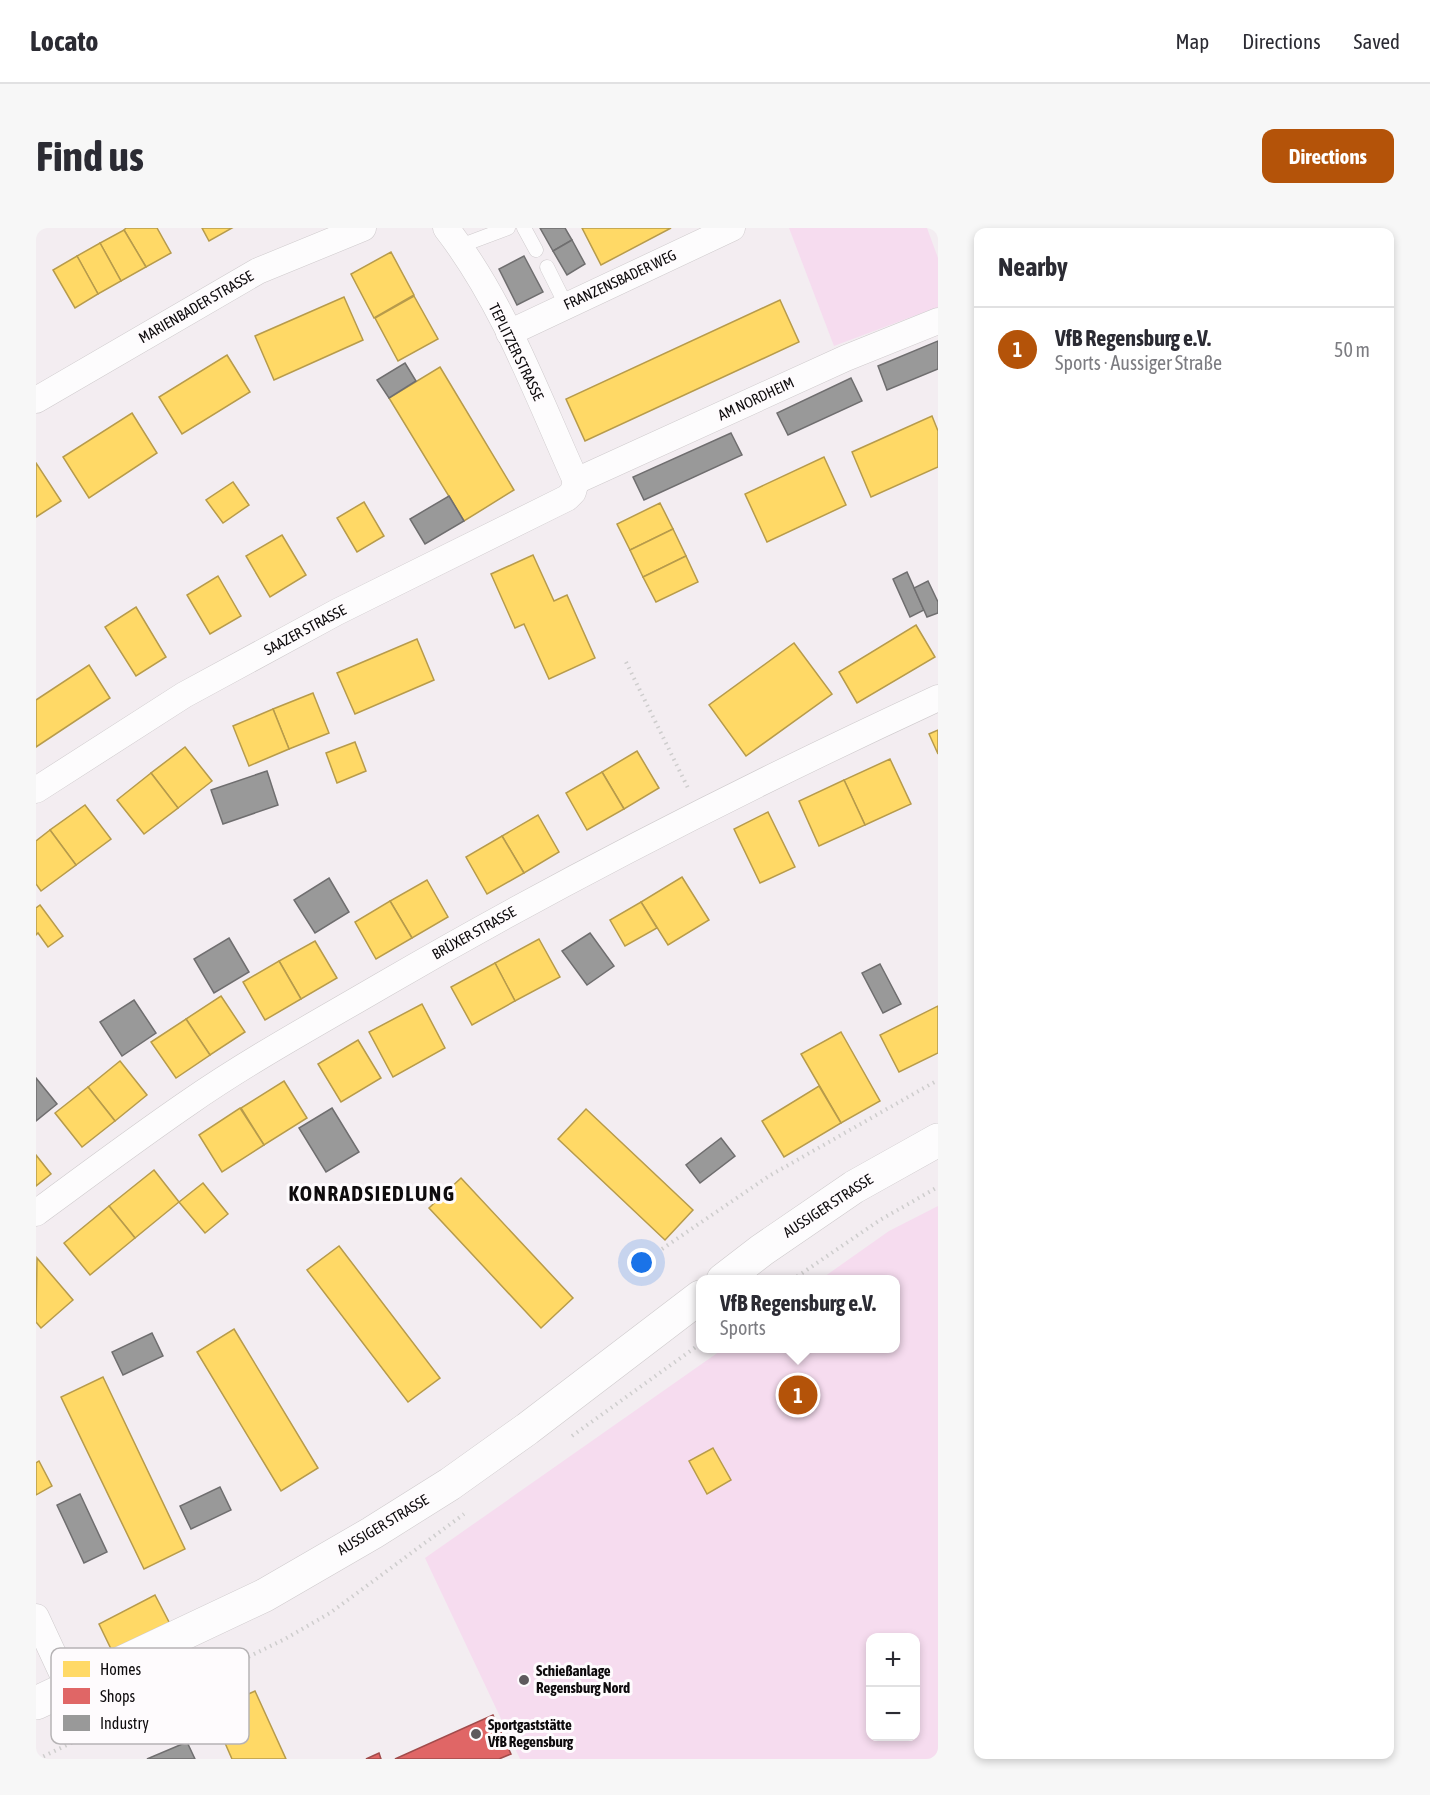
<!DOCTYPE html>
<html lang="en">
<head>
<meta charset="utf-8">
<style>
  :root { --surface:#fff; --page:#f7f7f7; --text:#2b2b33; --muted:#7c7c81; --line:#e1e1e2; --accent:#b45309 }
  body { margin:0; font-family:"Asap Condensed",sans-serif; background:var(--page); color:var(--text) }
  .controls { position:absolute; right:18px; bottom:18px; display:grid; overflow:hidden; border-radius:12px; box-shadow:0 3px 9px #0003 }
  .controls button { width:54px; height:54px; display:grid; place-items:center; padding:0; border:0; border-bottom:2px solid var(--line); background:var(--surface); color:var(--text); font:30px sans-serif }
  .you { position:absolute; left:606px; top:1035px; width:21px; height:21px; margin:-15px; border:4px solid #fff; border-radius:50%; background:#1a73e8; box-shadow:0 0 0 9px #1a73e833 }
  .badge { display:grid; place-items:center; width:39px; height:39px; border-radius:50%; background:var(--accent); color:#fff; font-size:20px; font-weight:700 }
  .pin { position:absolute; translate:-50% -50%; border:3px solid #fff; box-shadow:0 2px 6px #0006 }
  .popup { position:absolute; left:660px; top:1047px; width:204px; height:78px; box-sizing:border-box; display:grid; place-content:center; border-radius:12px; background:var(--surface); filter:drop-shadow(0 2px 4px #0005); font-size:20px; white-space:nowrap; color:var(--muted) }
  .popup b { font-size:22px; color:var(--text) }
  .popup::after { content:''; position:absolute; left:50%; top:100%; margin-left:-12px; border:12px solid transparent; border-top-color:var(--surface) }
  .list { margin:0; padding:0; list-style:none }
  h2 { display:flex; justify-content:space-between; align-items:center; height:78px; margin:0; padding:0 24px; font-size:26px }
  h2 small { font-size:20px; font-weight:400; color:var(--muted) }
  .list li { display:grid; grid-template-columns:39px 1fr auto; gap:18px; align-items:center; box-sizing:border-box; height:84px; padding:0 24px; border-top:2px solid var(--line) }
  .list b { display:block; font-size:22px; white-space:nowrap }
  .list p { margin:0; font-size:20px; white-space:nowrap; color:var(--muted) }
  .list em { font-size:20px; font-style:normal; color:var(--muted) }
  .map { position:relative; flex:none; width:902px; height:1531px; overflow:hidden; border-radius:12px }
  header { display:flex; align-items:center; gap:36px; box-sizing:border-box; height:84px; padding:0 30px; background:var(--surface); border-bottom:2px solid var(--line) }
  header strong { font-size:28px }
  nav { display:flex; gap:33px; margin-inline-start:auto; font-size:21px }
  .intro { display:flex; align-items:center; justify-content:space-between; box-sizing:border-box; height:144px; padding:0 36px }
  h1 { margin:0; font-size:42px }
  .button { padding:15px 27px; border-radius:12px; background:var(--accent); color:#fff; font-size:21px; font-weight:700 }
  main { display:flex; gap:36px; padding:0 36px }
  aside { flex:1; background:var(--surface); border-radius:12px; box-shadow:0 3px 9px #0003 }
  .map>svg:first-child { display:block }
  .green { fill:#f6dcef; fill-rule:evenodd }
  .homes { fill:#ffd966; stroke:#b79b4b; stroke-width:1.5 }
  .shops { fill:#e06666; stroke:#a14b4b; stroke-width:1.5 }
  .industry { fill:#999; stroke:#6f6e6f; stroke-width:1.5 }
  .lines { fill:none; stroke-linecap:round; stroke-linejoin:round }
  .service-casing { stroke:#cecacc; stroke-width:15 }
  .minor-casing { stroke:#cecacc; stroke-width:27 }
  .tertiary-casing { stroke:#cecacc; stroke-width:34 }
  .path { stroke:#cecdcd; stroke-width:4; stroke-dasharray:1.5 4.5; stroke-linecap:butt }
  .service { stroke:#fdfcfd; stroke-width:14 }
  .minor { stroke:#fdfcfd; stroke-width:26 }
  .tertiary { stroke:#fdfcfd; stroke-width:33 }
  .poi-dot { fill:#5e5a5d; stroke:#fefbfd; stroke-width:2 }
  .labels { text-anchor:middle; stroke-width:6; stroke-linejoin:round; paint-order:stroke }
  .street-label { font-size:15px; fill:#0e0b0d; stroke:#fefbfd }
  .poi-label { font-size:15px; font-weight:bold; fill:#0e0b0d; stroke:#fefbfd; text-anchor:start }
  .district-label { font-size:21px; font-weight:bold; letter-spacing:1.5px; fill:#0e0b0d; stroke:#fefbfd }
  .key { fill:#fefbfd; stroke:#b6b3b5; stroke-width:1.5 }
  .key-label { font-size:16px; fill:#0e0b0d }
</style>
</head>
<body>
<header>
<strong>Locato</strong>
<nav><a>Map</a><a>Directions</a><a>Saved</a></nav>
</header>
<div class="intro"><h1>Find us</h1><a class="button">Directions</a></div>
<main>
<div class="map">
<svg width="902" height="1531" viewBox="0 0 902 1531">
  <rect width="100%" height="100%" fill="#f3edf1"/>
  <g class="green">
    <polygon points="753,0 891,0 902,30 902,79 798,118"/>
    <path d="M902,978V1531H484L389,1330L687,1121L860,1120V1052L785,1051L853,1003ZM834,1410H880V1508H834Z"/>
  </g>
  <g class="homes">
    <polygon points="90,0 121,0 135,25 110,39 88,2"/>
    <polygon points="166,0 196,0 173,13"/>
    <polygon points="546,0 635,0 565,37"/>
    <polygon points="88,2 110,39 85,53 64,15"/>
    <polygon points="64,15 85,53 62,66 41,28"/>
    <polygon points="355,24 378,67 338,90 315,46"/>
    <polygon points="41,28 62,66 39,80 17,42"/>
    <polygon points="378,68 402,111 362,133 339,90"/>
    <polygon points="308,69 327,112 238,152 219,108"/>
    <polygon points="744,72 763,114 549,213 530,171"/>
    <polygon points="191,127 214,164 146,206 123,169"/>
    <polygon points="404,139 478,262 428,293 353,170"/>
    <polygon points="96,185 121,225 53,270 27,229"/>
    <polygon points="896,188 902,203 902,239 835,269 816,224"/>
    <polygon points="788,229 810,277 731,314 709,266"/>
    <polygon points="0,235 25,273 0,289"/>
    <polygon points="197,254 213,277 187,295 170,272"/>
    <polygon points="328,274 348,308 321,324 301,290"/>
    <polygon points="624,275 637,301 594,322 581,296"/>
    <polygon points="637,301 650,328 607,349 594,322"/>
    <polygon points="246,307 270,347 234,369 210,328"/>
    <polygon points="497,327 518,373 531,367 559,430 513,451 488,396 479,400 455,346"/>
    <polygon points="650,328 662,354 620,374 607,349"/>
    <polygon points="182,348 205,388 174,406 151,367"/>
    <polygon points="100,379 130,429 100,448 69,399"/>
    <polygon points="880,397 899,429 821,475 803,444"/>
    <polygon points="381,411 398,452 319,486 301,445"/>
    <polygon points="758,415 796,466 710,528 673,477"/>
    <polygon points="53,437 74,470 0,519 0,472"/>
    <polygon points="277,465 293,505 253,521 237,481"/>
    <polygon points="237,481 253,521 213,538 197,498"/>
    <polygon points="902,502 902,526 893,506"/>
    <polygon points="319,514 330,543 301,555 290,525"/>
    <polygon points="149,519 176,553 142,580 115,545"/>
    <polygon points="601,523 623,560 588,581 566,544"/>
    <polygon points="854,531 875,576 829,597 808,552"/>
    <polygon points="566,544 588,581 551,602 530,565"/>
    <polygon points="115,545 142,580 108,606 81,572"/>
    <polygon points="808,552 829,597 783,618 763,573"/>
    <polygon points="49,577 75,611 40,637 14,602"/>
    <polygon points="732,584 759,639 724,655 698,601"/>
    <polygon points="502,587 523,624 488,645 466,608"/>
    <polygon points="14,602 40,637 5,663 0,656 0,613"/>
    <polygon points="466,608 488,645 451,666 430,629"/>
    <polygon points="646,649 673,692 632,717 605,674"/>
    <polygon points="391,652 412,689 376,710 354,673"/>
    <polygon points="354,673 376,710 340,731 319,694"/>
    <polygon points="605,674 621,700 589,718 574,692"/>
    <polygon points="4,677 27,708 12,719 2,705 0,707 0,680"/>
    <polygon points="503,711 524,749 479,773 459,735"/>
    <polygon points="279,713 301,750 265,771 243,733"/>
    <polygon points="243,733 265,771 229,792 207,754"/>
    <polygon points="459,735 479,773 436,797 415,759"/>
    <polygon points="185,768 209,804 174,827 150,791"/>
    <polygon points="386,776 409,820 357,849 333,804"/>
    <polygon points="902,778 902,825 863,844 844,807"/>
    <polygon points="150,791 174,827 140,850 115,814"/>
    <polygon points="805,804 844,873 805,895 765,826"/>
    <polygon points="322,812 345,850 305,874 282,836"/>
    <polygon points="84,833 111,867 79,893 52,859"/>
    <polygon points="248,853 271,890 228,917 205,880"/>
    <polygon points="783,858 805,895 748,929 726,893"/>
    <polygon points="52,859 79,893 46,919 19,885"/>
    <polygon points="204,880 228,917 186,944 163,907"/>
    <polygon points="550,881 657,982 629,1012 522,911"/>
    <polygon points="0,927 15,946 0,958"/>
    <polygon points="118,942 143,974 99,1010 73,978"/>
    <polygon points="425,950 537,1070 505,1100 393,980"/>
    <polygon points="167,955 192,986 169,1005 143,974"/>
    <polygon points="73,978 99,1010 54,1047 28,1015"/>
    <polygon points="303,1018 404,1150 372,1174 271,1042"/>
    <polygon points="1,1030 37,1072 5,1100 0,1094"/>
    <polygon points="198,1101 282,1240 245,1263 161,1124"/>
    <polygon points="67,1149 149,1321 108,1341 25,1169"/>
    <polygon points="677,1220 695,1252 671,1266 653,1233"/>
    <polygon points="3,1233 16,1258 0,1267 0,1235"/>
    <polygon points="119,1367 134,1396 77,1425 63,1396"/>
    <polygon points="219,1463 250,1531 196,1531 175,1483"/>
  </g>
  <g class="shops">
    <polygon points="457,1487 475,1526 463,1531 359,1531"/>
    <polygon points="343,1525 345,1531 330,1531"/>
  </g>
  <g class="industry">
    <polygon points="504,0 529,0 536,12 517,23"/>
    <polygon points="536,12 549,36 531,47 517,23"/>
    <polygon points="488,28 507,64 481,77 463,41"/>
    <polygon points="902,113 902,141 851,162 842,138"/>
    <polygon points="369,135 380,153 353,170 341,152"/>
    <polygon points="815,150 826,173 752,207 741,185"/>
    <polygon points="695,205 706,227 608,272 597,249"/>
    <polygon points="413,268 428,293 389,316 374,291"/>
    <polygon points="871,344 888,382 874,389 857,351"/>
    <polygon points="892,353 902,374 902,385 891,389 878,360"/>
    <polygon points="231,543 242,577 187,596 175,562"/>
    <polygon points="293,650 313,684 279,705 258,672"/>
    <polygon points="554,705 578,738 551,757 526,723"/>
    <polygon points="193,710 213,744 178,765 158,731"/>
    <polygon points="844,736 865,776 847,785 826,745"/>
    <polygon points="98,772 120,805 86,828 64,794"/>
    <polygon points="0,850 21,876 0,893"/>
    <polygon points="296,880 323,924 290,944 263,900"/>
    <polygon points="685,910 699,928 664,955 650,937"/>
    <polygon points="116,1105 127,1128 87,1147 76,1124"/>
    <polygon points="184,1259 195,1282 155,1301 144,1278"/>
    <polygon points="44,1266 71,1324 48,1335 21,1277"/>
    <polygon points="151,1514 159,1531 111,1531"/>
  </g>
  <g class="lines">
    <g class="service-casing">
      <g id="service">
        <polyline points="488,0 500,22"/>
        <polyline points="424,18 472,0"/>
        <polyline points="511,39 530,77"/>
      </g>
    </g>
    <g class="minor-casing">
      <g id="minor">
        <path d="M410,0C468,75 501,167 540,253"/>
        <polyline points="473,105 696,0"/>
        <polyline points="0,172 222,43 327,0"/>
        <polyline points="540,253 810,130 902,93"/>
        <polyline points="0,562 148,467 301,384 531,270 537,264 540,253"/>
        <path d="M0,985C50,948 101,910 152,875C214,832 280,796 345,758C525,653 712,558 902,470"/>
        <polyline points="0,1389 33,1460"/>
      </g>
    </g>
    <g class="tertiary-casing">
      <g id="tertiary">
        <polyline points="687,1052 726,1022 818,959 902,912"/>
        <polyline points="0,1475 229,1367 336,1305 414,1256 491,1201 664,1069"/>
      </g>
    </g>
    <g class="path">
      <polyline points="590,434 653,562"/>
      <polyline points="626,1021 733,948 902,852"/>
      <polyline points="756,1052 844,992 902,959"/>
      <polyline points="536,1208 664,1116"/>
      <polyline points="2,1531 249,1411 294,1385 428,1286"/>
    </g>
    <use href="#service" class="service"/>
    <use href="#minor" class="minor"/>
    <use href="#tertiary" class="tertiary"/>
  </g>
  <g class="poi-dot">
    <circle cx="488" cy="1452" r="6"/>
    <circle cx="440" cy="1506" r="6"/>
  </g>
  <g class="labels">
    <g class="street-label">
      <text transform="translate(584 52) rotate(-25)" y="5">FRANZENSBADER WEG</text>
      <text transform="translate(160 79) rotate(-30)" y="5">MARIENBADER STRASSE</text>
      <text transform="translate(480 124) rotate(64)" y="5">TEPLITZER STRASSE</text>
      <text transform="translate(720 171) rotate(-25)" y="5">AM NORDHEIM</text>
      <text transform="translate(269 402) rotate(-28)" y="5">SAAZER STRASSE</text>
      <text transform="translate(438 705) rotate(-29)" y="5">BRÜXER STRASSE</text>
      <text transform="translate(792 978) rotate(-33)" y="5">AUSSIGER STRASSE</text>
      <text transform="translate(347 1297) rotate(-31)" y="5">AUSSIGER STRASSE</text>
    </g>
    <g class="poi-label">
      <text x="500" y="1448">Schießanlage<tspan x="500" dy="17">Regensburg Nord</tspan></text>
      <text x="452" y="1502">Sportgaststätte<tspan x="452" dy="17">VfB Regensburg</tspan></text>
    </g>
    <g class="district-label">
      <text x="336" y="973">KONRADSIEDLUNG</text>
    </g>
  </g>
  <rect x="15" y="1420" width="198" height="96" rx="9" class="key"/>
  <rect x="27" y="1433" width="27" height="16" fill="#ffd966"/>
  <rect x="27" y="1460" width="27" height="16" fill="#e06666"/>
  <rect x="27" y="1487" width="27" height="16" fill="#999"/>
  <g class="key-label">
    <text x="64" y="1447">Homes</text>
    <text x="64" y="1474">Shops</text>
    <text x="64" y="1501">Industry</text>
  </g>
</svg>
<div class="controls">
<button>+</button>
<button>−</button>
</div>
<div class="you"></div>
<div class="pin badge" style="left:762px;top:1167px">1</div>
<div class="popup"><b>VfB Regensburg e.V.</b>Sports</div>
</div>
<aside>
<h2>Nearby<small></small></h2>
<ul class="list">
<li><span class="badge">1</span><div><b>VfB Regensburg e.V.</b><p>Sports · Aussiger Straße</p></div><em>50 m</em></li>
</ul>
</aside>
</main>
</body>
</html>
